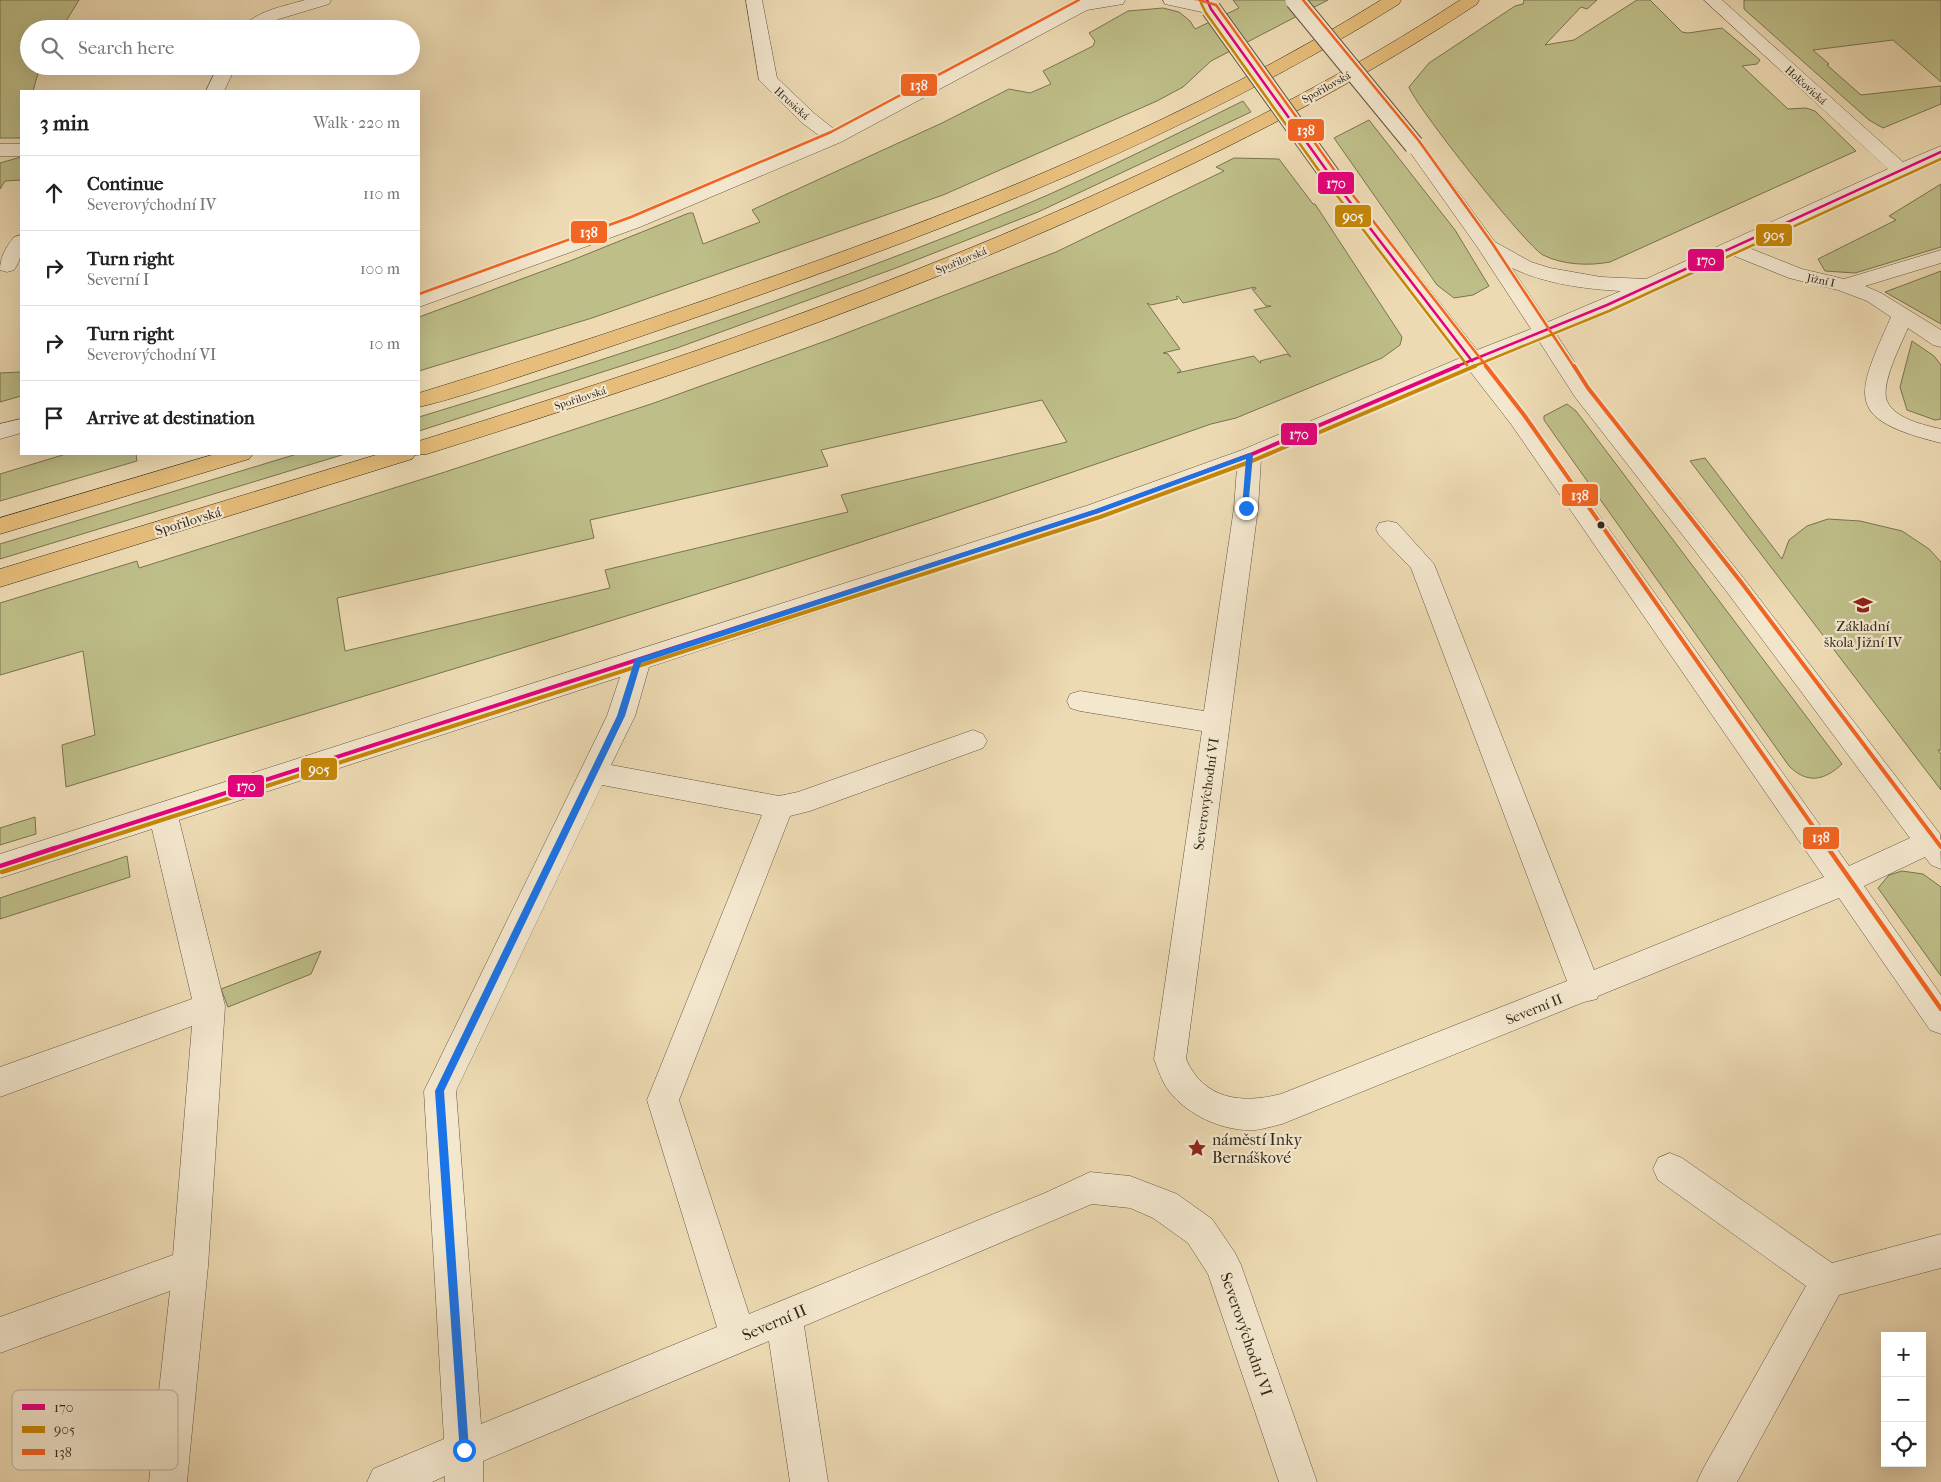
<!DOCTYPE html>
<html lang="en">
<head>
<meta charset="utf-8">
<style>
  :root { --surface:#fff; --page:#f2f2f2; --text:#222; --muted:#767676; --line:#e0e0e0 }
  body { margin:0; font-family:"IM FELL French Canon",serif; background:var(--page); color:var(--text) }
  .controls { position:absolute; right:15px; bottom:15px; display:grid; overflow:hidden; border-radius:0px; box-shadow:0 5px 20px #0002 }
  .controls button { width:45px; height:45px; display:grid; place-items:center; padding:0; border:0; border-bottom:1px solid var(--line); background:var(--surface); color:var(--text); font:25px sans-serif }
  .stop { position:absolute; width:15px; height:15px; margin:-11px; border:4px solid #1a73e8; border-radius:50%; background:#fff }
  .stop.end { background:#1a73e8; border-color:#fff; box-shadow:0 1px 5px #0008 }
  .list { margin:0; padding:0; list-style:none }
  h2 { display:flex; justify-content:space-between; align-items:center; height:65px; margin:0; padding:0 20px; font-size:21px }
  h2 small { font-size:16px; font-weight:400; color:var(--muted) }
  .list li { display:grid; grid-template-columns:32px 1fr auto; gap:15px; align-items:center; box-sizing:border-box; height:75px; padding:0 20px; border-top:1px solid var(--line) }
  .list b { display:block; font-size:19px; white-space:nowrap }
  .list p { margin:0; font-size:16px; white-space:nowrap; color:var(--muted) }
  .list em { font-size:16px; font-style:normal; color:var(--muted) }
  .icon { flex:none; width:28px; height:28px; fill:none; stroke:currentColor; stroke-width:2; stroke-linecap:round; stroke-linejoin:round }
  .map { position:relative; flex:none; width:1941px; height:1482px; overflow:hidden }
  .search { position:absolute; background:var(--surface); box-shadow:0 5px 20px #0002; left:20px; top:20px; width:400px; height:55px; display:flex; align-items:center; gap:12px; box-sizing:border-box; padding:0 18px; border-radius:28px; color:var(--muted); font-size:19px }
  .panel { position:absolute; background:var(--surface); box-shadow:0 5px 20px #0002; left:20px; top:90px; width:400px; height:365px; border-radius:0px }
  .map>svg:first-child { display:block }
  .green { fill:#bebe88; stroke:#787452; fill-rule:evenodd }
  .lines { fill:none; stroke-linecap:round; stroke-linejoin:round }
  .minor-casing { stroke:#625541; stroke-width:1 }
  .highway-casing { stroke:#33291b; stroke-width:1 }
  .minor { fill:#f3e7ce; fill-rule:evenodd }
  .highway { fill:#e6bd7a; fill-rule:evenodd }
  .minor-bridge-casing { stroke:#625541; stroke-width:21; stroke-linecap:butt }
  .minor-bridge { stroke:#f3e7ce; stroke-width:19 }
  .bus-1-far2-casing { stroke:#f3e7ce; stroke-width:5 }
  .bus-1-far1-casing { stroke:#f3e7ce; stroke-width:8 }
  .bus-1-casing { stroke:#f3e7ce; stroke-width:8 }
  .bus-2-far2-casing { stroke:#f3e7ce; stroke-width:5 }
  .bus-2-far1-casing { stroke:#f3e7ce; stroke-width:8 }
  .bus-2-casing { stroke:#f3e7ce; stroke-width:8 }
  .bus-3-far2-casing { stroke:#f3e7ce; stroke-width:5 }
  .bus-3-far1-casing { stroke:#f3e7ce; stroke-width:8 }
  .bus-3-casing { stroke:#f3e7ce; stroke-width:8 }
  .bus-1-far2 { stroke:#e5007d; stroke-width:2.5 }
  .bus-1-far1 { stroke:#e5007d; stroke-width:4 }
  .bus-1 { stroke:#e5007d; stroke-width:4.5 }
  .bus-2-far2 { stroke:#c68707; stroke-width:2.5 }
  .bus-2-far1 { stroke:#c68707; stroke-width:4 }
  .bus-2 { stroke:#c68707; stroke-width:4.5 }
  .bus-3-far2 { stroke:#f26522; stroke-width:2.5 }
  .bus-3-far1 { stroke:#f26522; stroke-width:4 }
  .bus-3 { stroke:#f26522; stroke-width:4.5 }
  .route { fill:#1a73e8 }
  .bus-dot { fill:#33291b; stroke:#f3e7ce; stroke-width:2 }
  .labels { text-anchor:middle; stroke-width:4.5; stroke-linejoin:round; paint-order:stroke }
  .far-street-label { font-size:11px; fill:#33291b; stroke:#f3e7ce }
  .street-label { font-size:14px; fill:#33291b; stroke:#f3e7ce }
  .poi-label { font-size:14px; fill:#33291b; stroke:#f3e7ce }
  .near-poi-label { font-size:16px; fill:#33291b; stroke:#f3e7ce; text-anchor:start }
  .near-street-label { font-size:16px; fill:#33291b; stroke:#f3e7ce }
  .key { fill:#f3e7ce; stroke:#b9ae98; stroke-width:1 }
  .key-label { font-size:14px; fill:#33291b }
  .line-badge { stroke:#f3e7ce; stroke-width:2 }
  .badge-label { font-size:14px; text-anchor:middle; font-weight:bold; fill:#fff }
</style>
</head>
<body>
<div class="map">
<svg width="1941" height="1482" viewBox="0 0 1941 1482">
  <rect width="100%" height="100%" fill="#eddab3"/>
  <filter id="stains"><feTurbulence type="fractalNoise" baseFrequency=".004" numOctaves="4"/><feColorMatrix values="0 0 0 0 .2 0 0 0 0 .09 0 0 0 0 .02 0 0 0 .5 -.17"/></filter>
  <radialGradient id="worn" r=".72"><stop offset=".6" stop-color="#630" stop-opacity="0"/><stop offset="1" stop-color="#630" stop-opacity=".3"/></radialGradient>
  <g class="green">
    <polygon points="0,0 79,0 61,29 29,29 29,66 40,66 33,91 21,91 21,138 0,138"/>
    <polygon points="1233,0 1328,0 1211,61 1183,87 1157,101 943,195 592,318 419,371 419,317 570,261 689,213 693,213 703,244 760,222 752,210 942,123 1009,89 1030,93 1051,84 1043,71 1093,46 1095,41 1089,33 1128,11 1163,8 1179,12 1190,21 1195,29 1239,8"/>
    <path d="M1524,0H1597L1587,9L1581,7L1545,45L1574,40L1637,0H1650L1682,32L1688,33L1722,28L1760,60L1757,64L1742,66L1788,109L1806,108L1815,111L1856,151L1610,262C1589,266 1563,265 1543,255C1526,246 1414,104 1409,87L1429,63L1515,6L1523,4Z"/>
    <polygon points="1744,0 1941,0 1941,82 1893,40 1813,50 1829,64 1827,65 1861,95 1941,86 1941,104 1883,128 1869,120 1744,9"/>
    <path d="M1243,101L1251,112L1038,212L896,268L677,348L419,431V417C610,359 800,296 986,221C1074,186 1158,143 1243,101Z"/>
    <polygon points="1369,120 1455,230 1489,286 1473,295 1454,298 1437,285 1334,138"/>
    <polygon points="21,157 21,180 5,181 0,189 0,163"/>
    <path d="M1234,158L1279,159L1313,204H1315L1402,337L1400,345L1382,358L1236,418L1211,424C834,558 449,669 66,787L62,745L95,735L83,651L0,675V603L137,561L139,568L445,472L654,403L831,339L1056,252L1224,171L1216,167ZM1255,287L1256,289H1252L1266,306H1271L1254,310L1291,357L1287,354L1260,361L1261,363H1260L1254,356L1177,373L1181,371L1168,354L1163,353L1180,349L1147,303L1151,305L1178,299L1176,297L1178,296L1183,303ZM1042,400L1067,442L841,495L848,512L605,570L610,588L345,651L337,598L594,538L590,520L828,466L821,450Z"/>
    <polygon points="1941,184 1941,247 1855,273 1825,271 1818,259 1896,220 1889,216"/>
    <polygon points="1941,271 1941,324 1885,292"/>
    <polygon points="1912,341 1934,356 1941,365 1941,419 1935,420 1907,410 1900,387"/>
    <polygon points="21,372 21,396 0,402 0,373"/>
    <path d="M1567,404L1576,411L1842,764C1824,781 1807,784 1789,766L1544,420V416Z"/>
    <polygon points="66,454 136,454 137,461 0,501 0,474"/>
    <polygon points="297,454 345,454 0,559 0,544"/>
    <polygon points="1705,458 1782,559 1789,540 1807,526 1828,519 1860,521 1902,531 1929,549 1941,562 1941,750 1938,750 1941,754 1941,790 1690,461"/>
    <polygon points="35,817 36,834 0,845 0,828"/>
    <polygon points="127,856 130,877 0,919 0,898"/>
    <polygon points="1902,871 1923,874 1941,887 1941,976 1878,888 1889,875"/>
    <polygon points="321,951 311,974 228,1007 221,989"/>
  </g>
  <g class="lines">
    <g class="minor-casing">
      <g id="minor">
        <path d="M305,0H331L329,4L279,19L260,29H242C254,11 285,6 305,0Z"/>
        <polygon points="746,0 762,0 777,78 815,114 835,130 1080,0 1125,0 1123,4 1087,10 841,142 640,227 419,307 419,294 626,219 821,137 801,122 759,80"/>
        <polygon points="1163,0 1194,0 1217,5 1219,9 1217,13 1211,14 1165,4"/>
        <path d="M1704,0H1722L1903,162L1941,146V159L1749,248L1802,269L1844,279L1941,250V263L1865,286L1881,293L1941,330V347L1933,345L1908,328C1901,344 1880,385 1887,401C1895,419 1924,425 1941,429V443C1844,419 1855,398 1891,317L1867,301L1838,290L1789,278L1732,255L1615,310L1556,334L1591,387L1745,580L1940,834L1941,869L1931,865L1925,857L1864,886L1941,995V1034L1930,1030L1839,898L1598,996L1597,999L1584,1002L1282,1124C1273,1126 1264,1129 1255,1130C1225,1132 1188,1116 1169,1091C1162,1082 1158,1069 1154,1059L1202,731L1080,711L1070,708L1067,701L1070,694L1080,691L1204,711L1234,508L1237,468L1107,517L649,667L635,716L611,765L779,796L798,792L973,730L983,734L987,741L983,748L810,811L790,816L679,1100L749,1314L1045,1193L1090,1172L1130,1176L1177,1194L1212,1219L1235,1253L1241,1265L1317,1482H1279L1208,1274L1188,1243L1153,1218L1130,1208L1092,1204L804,1326L828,1482H790L769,1341L483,1461V1482H445V1476L432,1482H367L373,1469L444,1439L424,1091L607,716L620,677L179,820L225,1006L208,1266L187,1482H149L170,1291L0,1353V1317L173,1255L192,1026L0,1097V1067L192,999L152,829L0,878V854L1089,505L1242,450L1460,358L1333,193L1330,189L1333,185L1340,183L1347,185L1477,350L1531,329L1478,248L1405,145L1407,141L1414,139L1421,141L1495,242L1531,262L1550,268L1601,277L1646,279L1888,169ZM1512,268C1546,284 1584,289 1621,291L1548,322ZM1539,341L1575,397L1727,592L1910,838L1849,866L1527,414L1487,362ZM1469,370L1511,424L1824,877L1594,970L1434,564L1397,523L1388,521L1379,523L1376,529L1379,535L1411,568L1567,981L1281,1094C1242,1104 1204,1100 1186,1059L1258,508L1261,459ZM602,785L762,815L647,1100L717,1327L481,1424L456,1091Z"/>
        <polygon points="218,66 236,66 224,91 206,91"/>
        <rect x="0" y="144" width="21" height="12"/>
        <path d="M21,235C22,248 22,259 14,270L7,272L0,270C0,257 6,247 14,237Z"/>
        <polygon points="21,419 21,433 0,439 0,424"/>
        <polygon points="1670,1153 1682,1158 1832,1263 1941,1234 1941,1268 1839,1295 1737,1482 1697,1482 1703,1469 1806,1286 1658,1180 1653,1169 1658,1158"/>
      </g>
    </g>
    <g class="highway-casing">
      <g id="highway">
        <path d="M1381,0H1401L1399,4C1189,136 957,226 723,308C660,330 595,352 531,373C494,385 457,398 419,407V393C539,356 658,317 777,275C985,202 1193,117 1381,0Z"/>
        <path d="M1460,0H1479L1477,4C1370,75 1256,135 1139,189C909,297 669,378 427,454L415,455L412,459L0,587V569L379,454H419V441C660,366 900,285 1129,179C1243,127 1355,69 1460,0Z"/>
        <polygon points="215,454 253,454 249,459 0,534 0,518"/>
      </g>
    </g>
    <use href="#minor" class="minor"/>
    <use href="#highway" class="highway"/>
    <g class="minor-bridge-casing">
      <g id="minor-bridge">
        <polyline points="1295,0 1414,145"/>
        <polyline points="1211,9 1340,189"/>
      </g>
    </g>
    <use href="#minor-bridge" class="minor-bridge"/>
    <g class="bus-1-far2-casing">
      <g id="bus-1-far2">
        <polyline points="1207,0 1211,9 1340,189 1472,361"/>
        <polyline points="1455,367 1607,305 1941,152"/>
      </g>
    </g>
    <g class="bus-1-far1-casing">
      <polyline id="bus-1-far1" points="52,849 1098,511 1250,455 1458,366"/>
    </g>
    <g class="bus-1-casing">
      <polyline id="bus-1" points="0,866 55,848"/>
    </g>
    <g class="bus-2-far2-casing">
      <g id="bus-2-far2">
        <polyline points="1201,3 1206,13 1335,193 1467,365"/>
        <polyline points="1472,367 1609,311 1941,159"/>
      </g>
    </g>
    <g class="bus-2-far1-casing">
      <polyline id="bus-2-far1" points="72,849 1100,517 1252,461 1475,366"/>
    </g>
    <g class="bus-2-casing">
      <polyline id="bus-2" points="2,872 76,848"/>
    </g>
    <g class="bus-3-far2-casing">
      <g id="bus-3-far2">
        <polyline points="1199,0 1216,5 1345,185 1487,367"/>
        <polyline points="1303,0 1419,141 1492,243 1574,367"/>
        <polyline points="419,294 631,217 831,132 1079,0"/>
      </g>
    </g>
    <g class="bus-3-far1-casing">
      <g id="bus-3-far1">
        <polyline points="1486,366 1524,415 1829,849"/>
        <polyline points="1574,366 1588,388 1741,582 1941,847"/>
      </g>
    </g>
    <g class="bus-3-casing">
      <polyline id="bus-3" points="1828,848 1941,1009"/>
    </g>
    <use href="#bus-1-far2" class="bus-1-far2"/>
    <use href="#bus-1-far1" class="bus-1-far1"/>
    <use href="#bus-1" class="bus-1"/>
    <use href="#bus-2-far2" class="bus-2-far2"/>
    <use href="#bus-2-far1" class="bus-2-far1"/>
    <use href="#bus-2" class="bus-2"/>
    <use href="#bus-3-far2" class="bus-3-far2"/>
    <use href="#bus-3-far1" class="bus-3-far1"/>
    <use href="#bus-3" class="bus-3"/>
  </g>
  <polygon class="route" points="1250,453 1253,455 1248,509 1242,508 1246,459 1101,512 641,663 625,716 444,1091 469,1450 468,1454 464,1456 460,1454 435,1091 617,716 635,659 1096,509"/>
  <defs>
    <g id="school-bare" transform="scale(1.5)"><path d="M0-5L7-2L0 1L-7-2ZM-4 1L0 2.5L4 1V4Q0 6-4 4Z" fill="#8f2418" stroke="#f3e7ce" stroke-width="2.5" paint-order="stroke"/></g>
    <g id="sight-bare" transform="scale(1.5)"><path d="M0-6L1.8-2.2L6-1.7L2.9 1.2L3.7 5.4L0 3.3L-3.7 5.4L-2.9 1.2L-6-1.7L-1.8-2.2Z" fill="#8f2418" stroke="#f3e7ce" stroke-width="2.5" paint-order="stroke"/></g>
  </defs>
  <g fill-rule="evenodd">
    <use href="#school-bare" x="1863" y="605"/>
    <use href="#sight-bare" x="1197" y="1148"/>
  </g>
  <circle class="bus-dot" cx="1601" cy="525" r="4.5"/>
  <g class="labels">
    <g class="far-street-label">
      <text transform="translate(1806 85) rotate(42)" y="4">Holčovická</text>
      <text transform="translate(1326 87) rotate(-29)" y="4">Spořilovská</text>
      <text transform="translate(792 103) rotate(42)" y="4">Hrusická</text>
      <text transform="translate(961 260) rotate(-22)" y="4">Spořilovská</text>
      <text transform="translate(1821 280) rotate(12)" y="4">Jižní I</text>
      <text transform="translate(580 398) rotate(-18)" y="4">Spořilovská</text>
    </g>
    <g class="street-label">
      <text transform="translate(188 521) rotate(-17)" y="5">Spořilovská</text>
      <text transform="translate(1206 794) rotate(-82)" y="5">Severovýchodní VI</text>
      <text transform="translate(1534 1009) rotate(-22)" y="5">Severní II</text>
    </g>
    <g class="poi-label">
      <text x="1863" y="631">Základní<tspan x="1863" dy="16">škola Jižní IV</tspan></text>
    </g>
    <g class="near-poi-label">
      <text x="1212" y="1145">náměstí Inky<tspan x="1212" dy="18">Bernáškové</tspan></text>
    </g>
    <g class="near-street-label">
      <text transform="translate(774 1322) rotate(-23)" y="6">Severní II</text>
      <text transform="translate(1247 1334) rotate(71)" y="6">Severovýchodní VI</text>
    </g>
  </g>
  <rect x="12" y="1390" width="166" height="80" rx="8" class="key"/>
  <rect x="22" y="1404" width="23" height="6" fill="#e5007d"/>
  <rect x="22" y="1426" width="23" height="7" fill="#c68707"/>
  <rect x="22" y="1449" width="23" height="6" fill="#f26522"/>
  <g class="key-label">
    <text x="54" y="1412">170</text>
    <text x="54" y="1434">905</text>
    <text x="54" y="1457">138</text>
  </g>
  <g class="line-badge">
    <rect x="900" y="73" width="38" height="24" rx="5" fill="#f26522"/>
    <rect x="1287" y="118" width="38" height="24" rx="5" fill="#f26522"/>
    <rect x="1317" y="171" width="38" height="24" rx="5" fill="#e5007d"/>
    <rect x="1334" y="204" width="38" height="24" rx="5" fill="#c68707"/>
    <rect x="570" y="220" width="38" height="24" rx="5" fill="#f26522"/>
    <rect x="1755" y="223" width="38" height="24" rx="5" fill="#c68707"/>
    <rect x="1687" y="248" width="38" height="24" rx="5" fill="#e5007d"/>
    <rect x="1280" y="422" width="38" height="24" rx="5" fill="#e5007d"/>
    <rect x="1561" y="483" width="38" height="24" rx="5" fill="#f26522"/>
    <rect x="300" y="757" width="38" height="24" rx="5" fill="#c68707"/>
    <rect x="227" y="774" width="38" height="24" rx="5" fill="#e5007d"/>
    <rect x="1802" y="826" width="38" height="24" rx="5" fill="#f26522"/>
  </g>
  <g class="badge-label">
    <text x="919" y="90">138</text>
    <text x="1306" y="135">138</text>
    <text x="1336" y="188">170</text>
    <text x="1353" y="221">905</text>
    <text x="589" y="237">138</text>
    <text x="1774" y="240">905</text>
    <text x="1706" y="265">170</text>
    <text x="1299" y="439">170</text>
    <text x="1580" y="500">138</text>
    <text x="319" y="774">905</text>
    <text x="246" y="791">170</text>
    <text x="1821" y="842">138</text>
  </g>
  <rect width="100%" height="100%" filter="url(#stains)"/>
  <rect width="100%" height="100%" fill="url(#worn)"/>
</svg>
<div class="controls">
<button>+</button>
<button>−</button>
<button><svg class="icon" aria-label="locate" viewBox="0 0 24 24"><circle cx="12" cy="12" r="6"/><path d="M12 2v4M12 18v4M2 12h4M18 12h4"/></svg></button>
</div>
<div class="stop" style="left:464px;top:1450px"></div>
<div class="stop end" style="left:1246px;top:508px"></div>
<div class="search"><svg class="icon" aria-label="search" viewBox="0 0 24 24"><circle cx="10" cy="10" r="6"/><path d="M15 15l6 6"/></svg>Search here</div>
<section class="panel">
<h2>3 min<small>Walk · 220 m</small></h2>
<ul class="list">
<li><svg class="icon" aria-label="ahead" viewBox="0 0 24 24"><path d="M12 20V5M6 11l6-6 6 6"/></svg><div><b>Continue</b><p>Severovýchodní IV</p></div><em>110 m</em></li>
<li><svg class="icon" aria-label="right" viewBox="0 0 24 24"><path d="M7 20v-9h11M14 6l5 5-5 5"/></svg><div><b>Turn right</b><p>Severní I</p></div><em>100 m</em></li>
<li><svg class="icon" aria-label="right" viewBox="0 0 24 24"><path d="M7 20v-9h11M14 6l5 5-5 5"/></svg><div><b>Turn right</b><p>Severovýchodní VI</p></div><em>10 m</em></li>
<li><svg class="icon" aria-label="arrive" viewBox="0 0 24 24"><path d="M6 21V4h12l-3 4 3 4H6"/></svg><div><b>Arrive at destination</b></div></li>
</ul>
</section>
</div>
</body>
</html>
